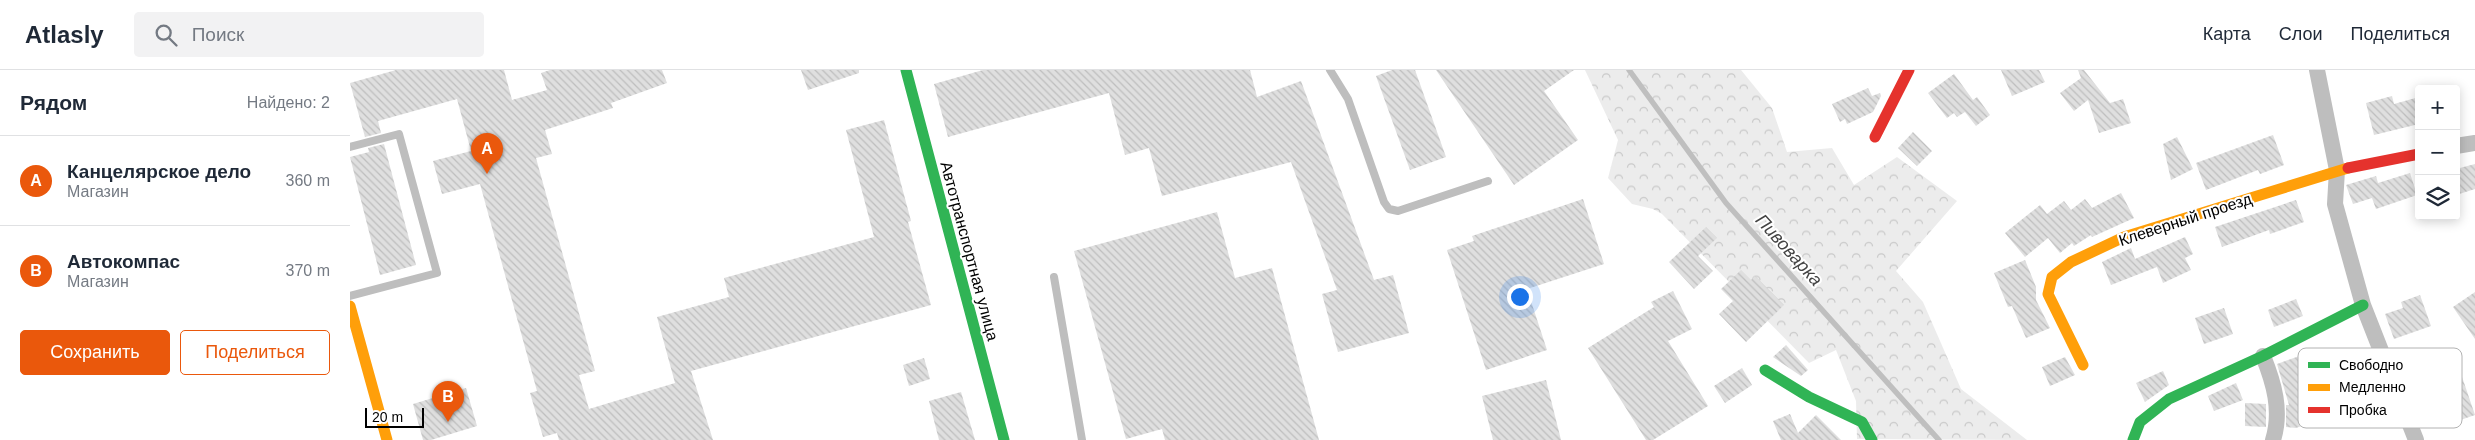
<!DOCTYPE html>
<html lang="ru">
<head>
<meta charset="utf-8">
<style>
  :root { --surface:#fff; --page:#f2f2f3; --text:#1f2937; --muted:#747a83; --line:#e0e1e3; --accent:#ea580c }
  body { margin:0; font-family:Arial,sans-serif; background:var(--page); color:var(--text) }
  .controls { position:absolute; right:15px; top:15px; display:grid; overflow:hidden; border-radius:5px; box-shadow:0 2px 12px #0003 }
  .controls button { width:45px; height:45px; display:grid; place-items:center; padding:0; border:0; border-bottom:1px solid var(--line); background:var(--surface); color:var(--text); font:25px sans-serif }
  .scale { position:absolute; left:15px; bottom:12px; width:59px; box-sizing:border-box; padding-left:5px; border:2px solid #000; border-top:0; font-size:14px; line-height:18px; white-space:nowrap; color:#000; -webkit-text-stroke:4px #fff; paint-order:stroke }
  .you { position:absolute; left:1169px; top:226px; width:18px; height:18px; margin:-12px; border:4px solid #fff; border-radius:50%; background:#1a73e8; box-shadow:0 0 0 8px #1a73e833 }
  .badge { display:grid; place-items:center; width:32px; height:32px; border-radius:50%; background:var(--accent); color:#fff; font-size:16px; font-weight:700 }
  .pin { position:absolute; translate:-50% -41px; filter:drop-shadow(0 1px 2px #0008) }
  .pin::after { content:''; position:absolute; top:26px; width:18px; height:15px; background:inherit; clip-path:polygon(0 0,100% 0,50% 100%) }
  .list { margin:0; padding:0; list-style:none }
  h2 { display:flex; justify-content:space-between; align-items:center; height:65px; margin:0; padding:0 20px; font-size:21px }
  h2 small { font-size:16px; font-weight:400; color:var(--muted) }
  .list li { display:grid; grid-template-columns:32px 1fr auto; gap:15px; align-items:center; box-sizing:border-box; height:90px; padding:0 20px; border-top:1px solid var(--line) }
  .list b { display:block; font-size:19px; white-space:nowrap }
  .list p { margin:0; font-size:16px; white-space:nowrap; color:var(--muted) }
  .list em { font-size:16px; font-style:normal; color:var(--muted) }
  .actions { display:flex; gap:10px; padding:15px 20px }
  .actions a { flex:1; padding:11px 0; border:1px solid var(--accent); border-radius:5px; text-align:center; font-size:18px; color:var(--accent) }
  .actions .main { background:var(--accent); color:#fff }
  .icon { flex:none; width:28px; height:28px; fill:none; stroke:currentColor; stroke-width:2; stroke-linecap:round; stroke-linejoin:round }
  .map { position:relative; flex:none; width:2125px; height:370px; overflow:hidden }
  header { display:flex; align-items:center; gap:30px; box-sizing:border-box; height:70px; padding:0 25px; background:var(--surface); border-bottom:1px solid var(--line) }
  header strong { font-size:24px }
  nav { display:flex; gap:28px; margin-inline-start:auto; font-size:18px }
  .search { width:350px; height:45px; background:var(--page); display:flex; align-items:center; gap:12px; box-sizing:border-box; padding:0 18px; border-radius:5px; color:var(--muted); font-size:19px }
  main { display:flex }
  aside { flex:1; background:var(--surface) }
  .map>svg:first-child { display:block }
  .forest { fill:url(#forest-crowns) }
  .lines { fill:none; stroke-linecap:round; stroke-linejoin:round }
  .stream { stroke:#bfbfbf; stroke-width:5.5 }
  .building { fill:url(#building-back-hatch) }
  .lane { stroke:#bebebe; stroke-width:8 }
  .street { stroke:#bebebe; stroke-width:16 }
  .fast { stroke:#30b455; stroke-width:11 }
  .slow { stroke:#ff9f0a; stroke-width:11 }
  .jam { stroke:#e5322d; stroke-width:11 }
  .labels { text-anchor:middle; stroke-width:4; stroke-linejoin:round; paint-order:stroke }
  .street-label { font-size:16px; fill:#000; stroke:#fff }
  .water-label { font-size:18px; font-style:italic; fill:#444; stroke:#fff }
  .key { fill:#fff; stroke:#b2b2b2; stroke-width:1 }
  .key-label { font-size:14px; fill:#000 }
</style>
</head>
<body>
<header>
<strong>Atlasly</strong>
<div class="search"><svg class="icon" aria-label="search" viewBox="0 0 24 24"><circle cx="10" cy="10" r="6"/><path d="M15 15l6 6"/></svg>Поиск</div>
<nav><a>Карта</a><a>Слои</a><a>Поделиться</a></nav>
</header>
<main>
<aside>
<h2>Рядом<small>Найдено: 2</small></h2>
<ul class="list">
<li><span class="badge">A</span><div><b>Канцелярское дело</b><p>Магазин</p></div><em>360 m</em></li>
<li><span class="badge">B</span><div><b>Автокомпас</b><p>Магазин</p></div><em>370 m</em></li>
</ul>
<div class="actions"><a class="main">Сохранить</a><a>Поделиться</a></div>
</aside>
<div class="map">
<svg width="2125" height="370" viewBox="0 0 2125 370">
  <defs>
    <pattern id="forest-crowns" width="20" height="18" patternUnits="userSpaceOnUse" patternTransform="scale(1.25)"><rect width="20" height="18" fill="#ececec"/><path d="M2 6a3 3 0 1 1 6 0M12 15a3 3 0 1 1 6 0" fill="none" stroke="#c9c9c9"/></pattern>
    <pattern id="building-back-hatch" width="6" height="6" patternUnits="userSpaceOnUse" patternTransform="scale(1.25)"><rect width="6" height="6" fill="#dfdfdf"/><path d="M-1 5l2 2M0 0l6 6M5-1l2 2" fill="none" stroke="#bebebe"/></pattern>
  </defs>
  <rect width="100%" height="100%" fill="#fff"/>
  <polygon class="forest" points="1235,0 1391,0 1422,38 1437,82 1482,78 1504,115 1547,87 1607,131 1546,201 1573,232 1611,319 1677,370 1507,369 1506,331 1486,280 1459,293 1312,144 1303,139 1282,134 1258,108 1268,70"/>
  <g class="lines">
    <polyline class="stream" points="1279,0 1376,133 1589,370"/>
  </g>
  <g class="building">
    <polygon points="46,0 154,0 162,30 197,20 191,3 200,0 312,0 317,13 261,33 263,38 195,60 202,84 186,88 245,301 229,305 239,339 325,313 307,247 379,227 374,208 524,167 496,60 534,50 561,151 558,152 581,235 341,301 363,370 209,370 207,363 193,367 180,323 187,321 130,114 92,124 83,91 121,81 107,29 28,51 31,63 15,67 0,13"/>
    <polygon points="451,0 509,0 509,3 458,20"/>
    <polygon points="633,0 900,0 907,27 951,11 1024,210 1043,205 1059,263 988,282 972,224 987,220 941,92 812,126 799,78 775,85 759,23 598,67 584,14"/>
    <polygon points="1042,0 1065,0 1096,87 1060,100 1026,6"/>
    <polygon points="1086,0 1224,0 1194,21 1228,70 1164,115"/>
    <polygon points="1651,0 1689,0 1695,12 1662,26"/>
    <polygon points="1728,0 1734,0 1760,33 1773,29 1781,53 1749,63 1738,30 1724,41 1710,23 1731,8"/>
    <polygon points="1604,4 1623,30 1627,27 1640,45 1626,56 1615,42 1607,47 1604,43 1597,48 1578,23"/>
    <polygon points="1518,18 1522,26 1530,23 1531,26 1523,42 1497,54 1495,49 1490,52 1482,34"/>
    <polygon points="2042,26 2044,34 2069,27 2069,54 2024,65 2016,33"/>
    <polygon points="1563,62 1582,81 1567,96 1548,78"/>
    <polygon points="1923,65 1934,95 1910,104 1908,100 1856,120 1846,93"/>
    <polygon points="1827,67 1843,99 1821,110 1813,74"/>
    <polygon points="34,74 66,195 30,205 0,87 19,82 18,78"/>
    <polygon points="2125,94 2125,119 2106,125 2106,99"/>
    <polygon points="2060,103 2067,125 2026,139 2022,128 2003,134 1996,115 2026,106 2028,113"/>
    <polygon points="1771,123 1784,148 1742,167 1741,165 1724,176 1722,173 1710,183 1698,168 1675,187 1655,163 1690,135 1697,144 1714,131 1721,140 1735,129 1742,138"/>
    <polygon points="1233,129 1254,194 1177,219 1197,280 1136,300 1097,180 1124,171 1122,166"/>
    <polygon points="1946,130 1954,152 1920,164 1919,160 1872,177 1865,157"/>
    <polygon points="867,142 885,208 922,198 969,370 815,370 812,359 776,369 724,181"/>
    <polygon points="1356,157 1367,168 1348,186 1363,201 1344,219 1319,192"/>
    <polygon points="1835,167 1843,184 1835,188 1841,200 1813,213 1807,197 1761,215 1752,192 1781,178 1785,189"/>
    <polygon points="1675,190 1686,217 1686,230 1700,258 1676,268 1662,236 1658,237 1644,203"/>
    <polygon points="1391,200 1401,210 1405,206 1434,235 1396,272 1369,244 1383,231 1371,219"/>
    <polygon points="1323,221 1342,259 1318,271 1358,336 1303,370 1296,370 1238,278 1304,237 1301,232"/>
    <polygon points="2125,222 2125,269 2103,237"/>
    <polygon points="2070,225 2081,256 2044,269 2035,244 2053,238 2051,232"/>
    <polygon points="1946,229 1953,246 1924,257 1918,240"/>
    <polygon points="1874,238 1883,264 1854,274 1845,248"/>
    <polygon points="1436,275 1458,300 1451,306 1423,287"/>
    <polygon points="1955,284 1970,332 1962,334 1968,350 1946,358 1936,357 1936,335 1939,335 1927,294"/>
    <polygon points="1715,287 1725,305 1700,316 1692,297"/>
    <polygon points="574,288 580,309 559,316 553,295"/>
    <polygon points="1392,298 1402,315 1375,333 1364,316"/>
    <polygon points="1813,301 1819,315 1795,332 1786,313"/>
    <polygon points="2110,301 2125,345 2090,357 2080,326 2082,325 2078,312"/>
    <polygon points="1196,310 1211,370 1143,370 1132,326"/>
    <polygon points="1886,313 1893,330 1864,341 1858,326"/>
    <polygon points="116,318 127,356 81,370 73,370 63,334"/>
    <polygon points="611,322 625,370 589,370 579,331"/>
    <polygon points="1895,333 1916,334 1916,357 1895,356"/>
    <polygon points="1440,344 1448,363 1466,345 1491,370 1431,370 1423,351"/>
  </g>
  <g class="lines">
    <g class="lane">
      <polyline points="980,0 998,29 1034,132 1039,139 1048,141 1138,111"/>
      <polyline points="0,77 49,64 87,203 0,226"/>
      <polyline points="704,207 732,370"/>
    </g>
    <g class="street">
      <polyline points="1967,0 1987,100 1985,134 2013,235 2066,370"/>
      <polyline points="2106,76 2125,73"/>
      <path d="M1913,286C1924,313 1932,341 1923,370"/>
    </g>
    <g class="fast">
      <polyline points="556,0 654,370"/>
      <polyline points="1415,300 1459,327 1512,352 1522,370"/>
      <polyline points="1783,370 1790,352 1819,329 1913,286 2013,235"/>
    </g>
    <g class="slow">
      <polyline points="0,236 37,370"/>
      <polyline points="1733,295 1698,224 1702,207 1721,192 1774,167 1998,98"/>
    </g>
    <g class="jam">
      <polyline points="1525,67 1559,0"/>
      <polyline points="1998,98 2069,84"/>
    </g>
  </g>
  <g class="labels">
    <g class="street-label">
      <text transform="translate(1835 149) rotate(-18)" y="6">Клеверный проезд</text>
      <text transform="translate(620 181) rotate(75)" y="6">Автотранспортная улица</text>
    </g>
    <g class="water-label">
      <text transform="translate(1439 180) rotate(48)" y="6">Пивоварка</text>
    </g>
  </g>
  <rect x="1948" y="278" width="164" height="80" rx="8" class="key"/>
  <rect x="1958" y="292" width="22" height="6" fill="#30b455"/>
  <rect x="1958" y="314" width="22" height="7" fill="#ff9f0a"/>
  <rect x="1958" y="337" width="22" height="6" fill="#e5322d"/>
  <g class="key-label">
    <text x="1989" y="300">Свободно</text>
    <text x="1989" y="322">Медленно</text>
    <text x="1989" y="345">Пробка</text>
  </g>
</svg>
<div class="controls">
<button>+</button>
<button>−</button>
<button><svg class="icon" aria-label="layers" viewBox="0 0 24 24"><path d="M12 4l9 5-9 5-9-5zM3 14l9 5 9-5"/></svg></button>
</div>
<div class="scale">20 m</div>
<div class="you"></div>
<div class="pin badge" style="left:137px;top:104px">A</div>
<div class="pin badge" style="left:98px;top:352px">B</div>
</div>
</main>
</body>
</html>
